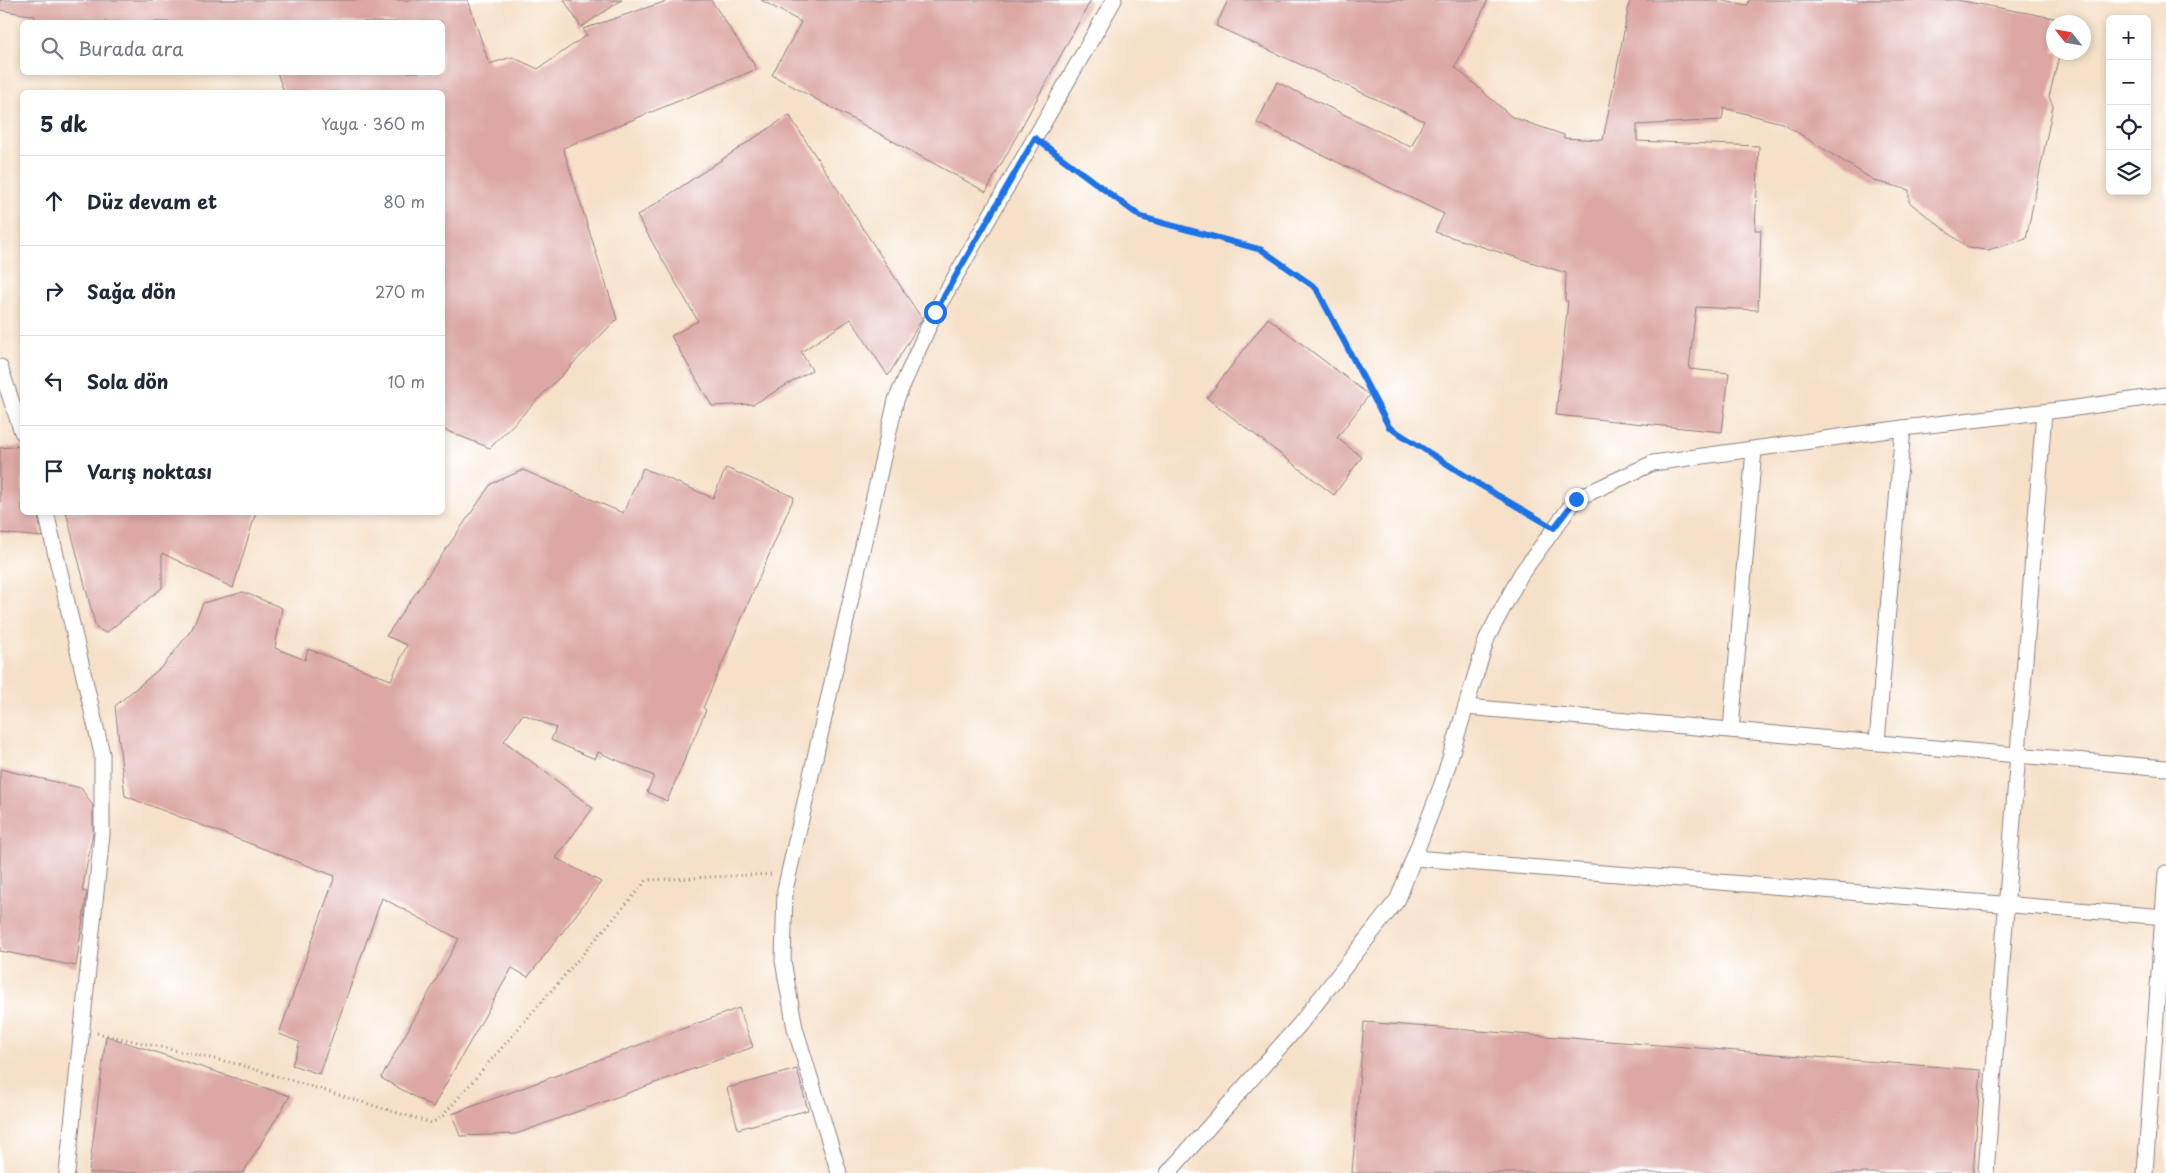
<!DOCTYPE html>
<html lang="tr">
<head>
<meta charset="utf-8">
<style>
  :root { --surface:#fff; --page:#f2f2f3; --text:#1f2937; --muted:#747a83; --line:#e0e1e3 }
  body { margin:0; font-family:"Playpen Sans",sans-serif; background:var(--page); color:var(--text) }
  .controls { position:absolute; right:15px; top:15px; display:grid; overflow:hidden; border-radius:8px; box-shadow:0 2px 8px #0003 }
  .controls button { width:45px; height:45px; display:grid; place-items:center; padding:0; border:0; border-bottom:1px solid var(--line); background:var(--surface); color:var(--text); font:25px sans-serif }
  .compass { position:absolute; left:2046px; top:15px; width:45px; height:45px; border-radius:50%; background:var(--surface); box-shadow:0 2px 8px #0003; rotate:301deg }
  .stop { position:absolute; width:15px; height:15px; margin:-11px; border:4px solid #1a73e8; border-radius:50%; background:#fff }
  .stop.end { background:#1a73e8; border-color:#fff; box-shadow:0 1px 5px #0008 }
  .list { margin:0; padding:0; list-style:none }
  h2 { display:flex; justify-content:space-between; align-items:center; height:65px; margin:0; padding:0 20px; font-size:21px }
  h2 small { font-size:16px; font-weight:400; color:var(--muted) }
  .list li { display:grid; grid-template-columns:32px 1fr auto; gap:15px; align-items:center; box-sizing:border-box; height:90px; padding:0 20px; border-top:1px solid var(--line) }
  .list b { display:block; font-size:19px; white-space:nowrap }
  .list em { font-size:16px; font-style:normal; color:var(--muted) }
  .icon { flex:none; width:28px; height:28px; fill:none; stroke:currentColor; stroke-width:2; stroke-linecap:round; stroke-linejoin:round }
  .map { position:relative; flex:none; width:2166px; height:1173px; overflow:hidden }
  .search { position:absolute; background:var(--surface); box-shadow:0 2px 8px #0003; left:20px; top:20px; width:425px; height:55px; display:flex; align-items:center; gap:12px; box-sizing:border-box; padding:0 18px; border-radius:8px; color:var(--muted); font-size:19px }
  .panel { position:absolute; background:var(--surface); box-shadow:0 2px 8px #0003; left:20px; top:90px; width:425px; height:425px; border-radius:8px }
  .map>svg:first-child { display:block }
  .building { fill:#dca7a4 }
  .lines { fill:none; stroke-linecap:round; stroke-linejoin:round }
  .street-casing { stroke:#8c8182; stroke-width:17 }
  .path { stroke:#8c8182; stroke-width:3; stroke-dasharray:1 4; stroke-linecap:butt }
  .street { stroke:#fff; stroke-width:15 }
  .route { stroke:#1a73e8; stroke-width:6 }
</style>
</head>
<body>
<div class="map">
<svg width="2166" height="1173" viewBox="0 0 2166 1173">
  <rect width="100%" height="100%" fill="#fff"/>
  <filter id="ink" filterUnits="userSpaceOnUse"><feTurbulence type="fractalNoise" baseFrequency=".02" numOctaves="2"/><feDisplacementMap in="SourceGraphic" scale="10" xChannelSelector="R" yChannelSelector="G"/><feConvolveMatrix kernelMatrix="1 2 1 2 8 2 1 2 1" color-interpolation-filters="sRGB"/></filter>
  <filter id="wash" filterUnits="userSpaceOnUse"><feTurbulence type="fractalNoise" baseFrequency=".0096" numOctaves="4" result="noise"/><feDisplacementMap in="SourceGraphic" scale="20" xChannelSelector="R" yChannelSelector="G"/><feGaussianBlur stdDeviation="1.12" result="paint"/><feColorMatrix in="noise" values="0 0 0 0 0 0 0 0 0 0 0 0 0 0 0 0 0 1.4 0 .05"/><feComposite in="paint" operator="in"/></filter>
  <g filter="url(#wash)">
    <rect width="100%" height="100%" fill="#f6e0c8"/>
    <g id="blocks">
      <g class="building">
        <polygon points="0,0 468,0 489,64 512,57 538,69 587,35 583,29 670,0 711,0 757,69 563,148 617,319 490,448 442,429 442,92 284,92 277,72 442,72 442,22 34,22 35,16 0,10"/>
        <polygon points="564,0 622,0 581,27"/>
        <polygon points="761,0 1091,0 986,192 772,75 801,22"/>
        <polygon points="1228,0 1488,0 1455,67 1512,117 1564,135 1564,138 1603,140 1630,0 1716,0 1748,5 1749,0 1957,0 2054,18 2054,52 2060,52 2049,97 2053,106 2026,239 1988,250 1968,248 1909,202 1909,190 1875,181 1782,123 1724,108 1722,120 1637,125 1637,141 1759,146 1755,230 1761,230 1758,310 1696,307 1689,369 1729,373 1722,432 1556,415 1568,301 1565,301 1566,273 1435,232 1444,214 1257,123 1277,82 1411,147 1424,121 1216,26"/>
        <polygon points="789,115 922,319 888,376 851,319 801,352 812,370 754,404 712,406 671,336 698,321 637,216"/>
        <polygon points="1268,318 1369,395 1337,438 1362,457 1334,495 1207,398"/>
        <polygon points="22,446 22,512 37,512 42,537 0,533 0,448"/>
        <polygon points="643,468 713,498 726,468 794,497 703,708 706,710 667,801 647,792 654,776 598,752 595,759 551,740 556,728 523,714 504,741 593,808 556,858 601,882 528,977 512,968 433,1107 381,1078 459,939 382,898 319,1074 292,1065 300,1042 279,1034 335,876 125,796 115,706 164,665 192,629 203,603 243,592 282,608 275,648 305,660 308,649 391,680 407,645 386,636 491,484 523,470 623,513"/>
        <polygon points="66,512 256,512 233,588 162,553 162,588 106,633 96,628"/>
        <polygon points="0,769 81,788 93,806 93,832 82,891 87,892 76,966 0,951"/>
        <polygon points="739,1008 753,1047 516,1134 460,1136 452,1114"/>
        <polygon points="1364,1022 1981,1070 1973,1173 1352,1173"/>
        <polygon points="106,1036 290,1096 243,1173 89,1173"/>
        <polygon points="797,1069 808,1110 738,1129 727,1088"/>
      </g>
    </g>
  </g>
  <g filter="url(#ink)">
    <use href="#blocks" fill-opacity="0" stroke="#8c8182" stroke-width="1"/>
    <g class="lines">
      <g class="street-casing">
        <g id="street">
          <polyline points="0,367 22,432"/>
          <polyline points="46,512 102,754 102,834 67,1173"/>
          <polyline points="1466,707 2166,768"/>
          <polyline points="1731,730 1754,449"/>
          <polyline points="1877,742 1903,428"/>
          <polyline points="1414,858 2166,917"/>
          <polyline points="839,1173 795,1028 783,961 785,890 896,400 935,312 1114,0"/>
          <polyline points="1168,1173 1300,1024 1398,899 1442,784 1487,638 1521,574 1576,499 1653,463 1903,428 2076,408 2166,395"/>
          <polyline points="1986,1173 2044,412"/>
          <polyline points="2145,1173 2166,873"/>
        </g>
      </g>
      <g class="path">
        <polyline points="1047,147 1141,217 1262,250 1316,288 1389,427 1543,522"/>
        <polyline points="97,1033 237,1064 431,1123 441,1118 647,880 773,874"/>
      </g>
      <use href="#street" class="street"/>
    </g>
  </g>
  <g class="lines" filter="url(#ink)">
    <polyline class="route" points="935,312 1035,138 1141,217 1262,250 1316,288 1389,427 1480,485 1554,528 1576,499"/>
  </g>
</svg>
<div class="controls">
<button>+</button>
<button>−</button>
<button><svg class="icon" aria-label="locate" viewBox="0 0 24 24"><circle cx="12" cy="12" r="6"/><path d="M12 2v4M12 18v4M2 12h4M18 12h4"/></svg></button>
<button><svg class="icon" aria-label="layers" viewBox="0 0 24 24"><path d="M12 4l9 5-9 5-9-5zM3 14l9 5 9-5"/></svg></button>
</div>
<svg class="compass" viewBox="-18 -18 36 36"><path d="M0-13l5 13h-10z" fill="#e53935"/><path d="M0 13l5-13h-10z" fill="#747a83"/></svg>
<div class="stop" style="left:935px;top:312px"></div>
<div class="stop end" style="left:1576px;top:499px"></div>
<div class="search"><svg class="icon" aria-label="search" viewBox="0 0 24 24"><circle cx="10" cy="10" r="6"/><path d="M15 15l6 6"/></svg>Burada ara</div>
<section class="panel">
<h2>5 dk<small>Yaya · 360 m</small></h2>
<ul class="list">
<li><svg class="icon" aria-label="ahead" viewBox="0 0 24 24"><path d="M12 20V5M6 11l6-6 6 6"/></svg><div><b>Düz devam et</b></div><em>80 m</em></li>
<li><svg class="icon" aria-label="right" viewBox="0 0 24 24"><path d="M7 20v-9h11M14 6l5 5-5 5"/></svg><div><b>Sağa dön</b></div><em>270 m</em></li>
<li><svg class="icon" aria-label="left" viewBox="0 0 24 24"><path d="M17 20v-9H6M10 6l-5 5 5 5"/></svg><div><b>Sola dön</b></div><em>10 m</em></li>
<li><svg class="icon" aria-label="arrive" viewBox="0 0 24 24"><path d="M6 21V4h12l-3 4 3 4H6"/></svg><div><b>Varış noktası</b></div></li>
</ul>
</section>
</div>
</body>
</html>
